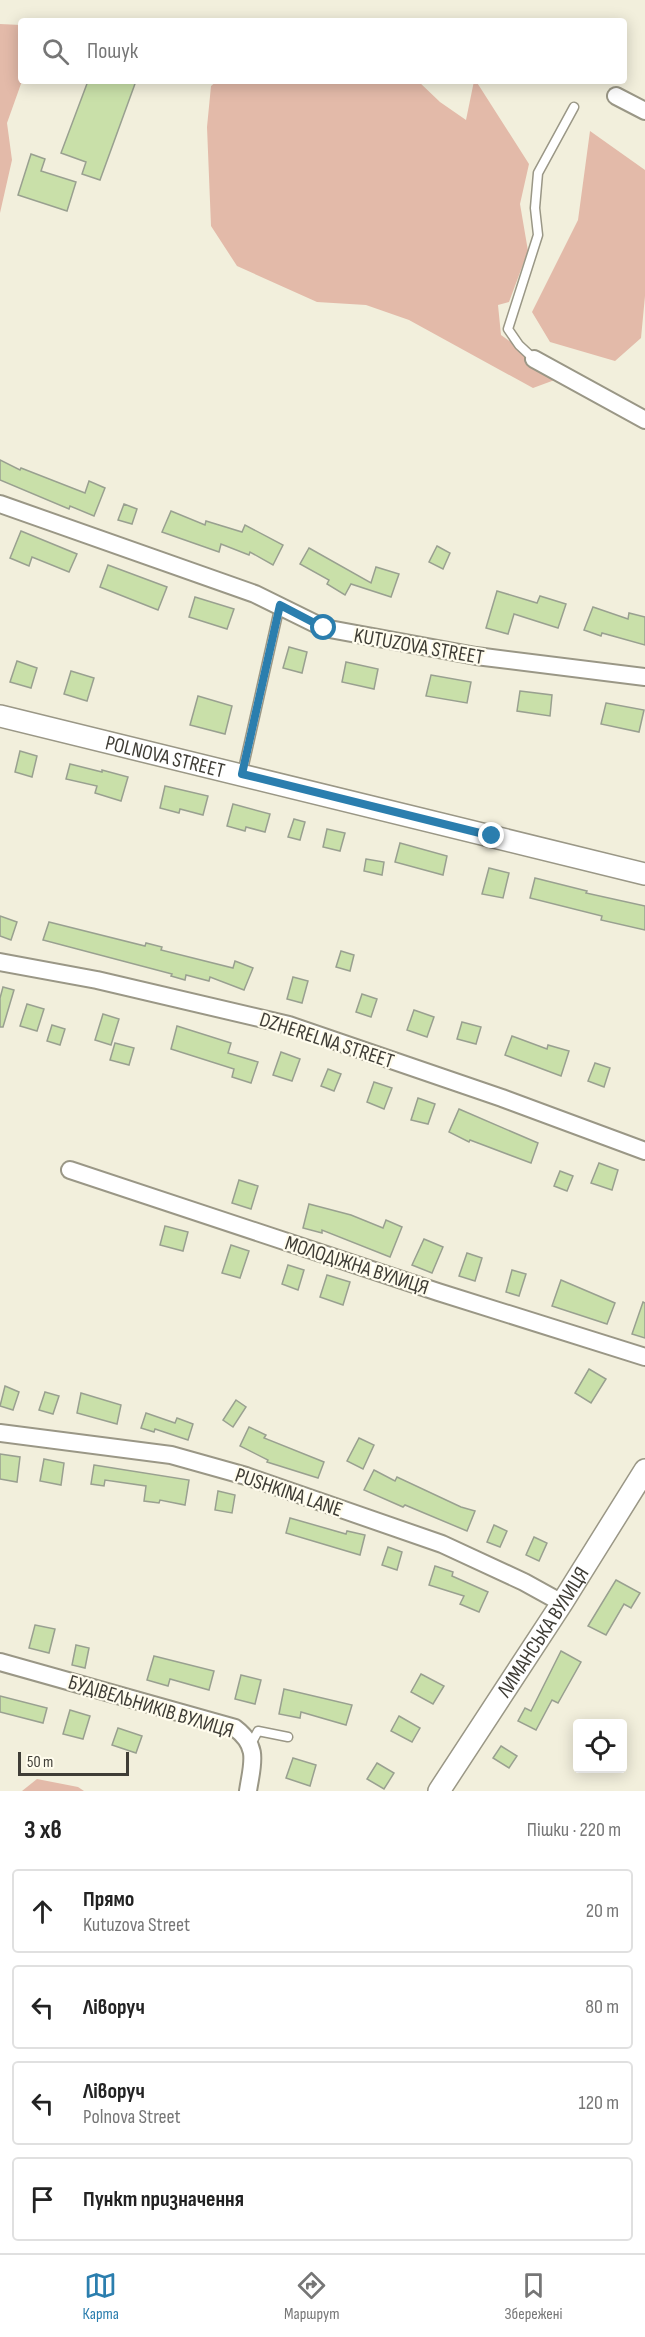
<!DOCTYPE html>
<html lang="uk">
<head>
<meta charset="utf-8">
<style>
  :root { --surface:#fff; --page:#f2f2f2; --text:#222; --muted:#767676; --line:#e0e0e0; --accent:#2b7eae }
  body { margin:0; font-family:"Sofia Sans Condensed",sans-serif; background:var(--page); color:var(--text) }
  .controls { position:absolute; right:18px; bottom:18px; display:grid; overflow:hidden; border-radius:6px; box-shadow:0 3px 15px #0003 }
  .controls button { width:54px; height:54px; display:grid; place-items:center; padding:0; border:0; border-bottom:2px solid var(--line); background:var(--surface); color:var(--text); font:30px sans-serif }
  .scale { position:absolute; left:18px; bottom:15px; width:111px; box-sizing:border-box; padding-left:6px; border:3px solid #3f3d36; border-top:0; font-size:16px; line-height:21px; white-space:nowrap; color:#3f3d36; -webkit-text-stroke:4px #fffced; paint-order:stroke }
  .stop { position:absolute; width:18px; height:18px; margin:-14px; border:4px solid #2b7eae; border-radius:50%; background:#fff }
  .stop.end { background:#2b7eae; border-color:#fff; box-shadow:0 2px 6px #0008 }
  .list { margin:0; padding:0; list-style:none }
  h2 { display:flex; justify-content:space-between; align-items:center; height:78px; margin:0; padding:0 24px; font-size:26px }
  h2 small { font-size:20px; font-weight:400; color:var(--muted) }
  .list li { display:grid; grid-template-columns:39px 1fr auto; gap:18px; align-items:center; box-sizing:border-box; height:84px; margin:0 12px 12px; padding:0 12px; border:2px solid var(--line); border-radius:6px }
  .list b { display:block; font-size:22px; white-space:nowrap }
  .list p { margin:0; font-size:20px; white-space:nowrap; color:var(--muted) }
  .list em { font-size:20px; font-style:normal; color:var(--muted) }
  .icon { flex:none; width:33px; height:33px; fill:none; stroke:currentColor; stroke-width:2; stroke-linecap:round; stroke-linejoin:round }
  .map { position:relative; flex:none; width:645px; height:1791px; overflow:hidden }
  .search { position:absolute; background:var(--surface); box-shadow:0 3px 15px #0003; left:18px; right:18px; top:18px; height:66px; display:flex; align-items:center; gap:15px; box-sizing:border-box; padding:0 21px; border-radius:6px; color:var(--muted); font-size:22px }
  .sheet { height:462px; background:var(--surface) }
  nav { display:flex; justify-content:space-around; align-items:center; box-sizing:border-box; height:84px; border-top:2px solid var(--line); background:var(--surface); font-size:16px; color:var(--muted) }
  nav a { display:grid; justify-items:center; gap:3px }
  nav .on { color:var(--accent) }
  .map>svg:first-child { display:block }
  .green { fill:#e3baa9 }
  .building { fill:#c9e0a9; stroke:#99a090; stroke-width:1.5 }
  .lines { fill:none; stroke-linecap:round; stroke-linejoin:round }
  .service-casing { stroke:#9a9786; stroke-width:11 }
  .minor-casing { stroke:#9a9786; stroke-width:20 }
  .tertiary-casing { stroke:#9a9786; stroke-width:24 }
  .service { stroke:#fff; stroke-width:8 }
  .minor { stroke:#fff; stroke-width:16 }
  .tertiary { stroke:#fff; stroke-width:21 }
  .route { stroke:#2b7eae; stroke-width:8 }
  .labels { text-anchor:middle; stroke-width:4.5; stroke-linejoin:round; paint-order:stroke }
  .street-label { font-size:21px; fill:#3f3d36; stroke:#fffced }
</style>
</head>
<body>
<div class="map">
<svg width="645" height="1791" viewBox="0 0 645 1791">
  <rect width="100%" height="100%" fill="#f2efdc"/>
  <g class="green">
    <polygon points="0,24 21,25 22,81 7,123 12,160 0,213"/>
    <polygon points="217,81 418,81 440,102 466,120 474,81 476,81 529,164 520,204 528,251 509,302 498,305 501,335 560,378 533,388 409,320 366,305 317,302 237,266 211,226 207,127 211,86"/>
    <polygon points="590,131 645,170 645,296 641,338 615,361 550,342 532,312 578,220"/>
    <polygon points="37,1779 78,1787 84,1791 22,1791"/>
  </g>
  <g class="building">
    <polygon points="88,81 136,81 100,180 82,174 86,162 61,153"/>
    <polygon points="31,154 45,159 41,171 76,182 67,211 18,195"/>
    <polygon points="0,460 20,470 21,468 85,493 89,481 105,488 94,516 70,506 69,509 0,480"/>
    <polygon points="124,504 137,509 132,524 118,520"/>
    <polygon points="171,511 205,525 206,521 242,532 245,525 283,545 273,565 250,552 249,555 221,544 219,552 162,532"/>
    <polygon points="21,531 77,554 69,572 32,557 29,566 10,558"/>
    <polygon points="437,546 450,553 443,569 429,562"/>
    <polygon points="309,548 371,583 376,567 399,574 391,597 351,584 345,595 327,584 329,580 300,564"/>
    <polygon points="108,565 167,587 158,610 100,587"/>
    <polygon points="497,591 537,603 540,596 566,604 558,628 514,614 508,634 486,628"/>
    <polygon points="195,597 234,609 227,629 189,617"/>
    <polygon points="593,607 628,619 629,613 645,617 645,645 602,633 601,636 584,630"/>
    <polygon points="289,647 307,652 302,673 283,668"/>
    <polygon points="17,661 37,668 31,688 10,682"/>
    <polygon points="346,662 378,669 374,689 342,682"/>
    <polygon points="71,671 94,678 87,701 64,694"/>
    <polygon points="431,675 471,682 467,703 426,696"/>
    <polygon points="520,691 552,695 550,716 517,711"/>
    <polygon points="198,696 232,706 225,734 190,725"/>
    <polygon points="606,703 644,710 639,732 601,724"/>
    <polygon points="20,751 37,756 32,777 15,772"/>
    <polygon points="70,764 102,772 102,770 128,777 121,801 95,793 97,786 66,779"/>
    <polygon points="165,786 208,796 203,815 180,809 179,813 160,808"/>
    <polygon points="233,804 270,814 265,832 246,827 245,831 227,826"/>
    <polygon points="294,819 305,822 300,840 288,837"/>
    <polygon points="327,829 345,833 340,851 323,847"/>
    <polygon points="400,843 447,856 443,875 395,862"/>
    <polygon points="366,859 384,862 382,875 364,871"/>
    <polygon points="489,868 509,873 503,898 482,894"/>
    <polygon points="535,878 587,891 586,893 645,906 645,930 601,920 602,916 530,898"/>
    <polygon points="0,916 17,922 11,940 0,936"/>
    <polygon points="49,922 145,946 146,943 162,947 161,950 233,968 235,961 253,968 244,990 210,977 209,981 186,975 185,980 171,976 172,974 43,940"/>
    <polygon points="341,951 354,955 350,971 336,967"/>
    <polygon points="293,977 308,981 302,1003 287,999"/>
    <polygon points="3,987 14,990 3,1027 0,1027 0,998"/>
    <polygon points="362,994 377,999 371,1017 356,1012"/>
    <polygon points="27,1004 44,1009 37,1031 20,1026"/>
    <polygon points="414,1010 434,1017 427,1037 407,1030"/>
    <polygon points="103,1014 119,1019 111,1045 95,1040"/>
    <polygon points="462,1022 481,1027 476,1044 457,1039"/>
    <polygon points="52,1025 65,1029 60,1045 47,1041"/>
    <polygon points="177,1026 231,1043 228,1053 258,1062 251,1083 232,1077 234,1069 171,1049"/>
    <polygon points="512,1036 547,1049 548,1045 569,1051 561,1076 505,1055"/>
    <polygon points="115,1043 134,1048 129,1065 110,1060"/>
    <polygon points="281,1052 300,1059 292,1081 273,1075"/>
    <polygon points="595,1063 610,1068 604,1087 588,1081"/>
    <polygon points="328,1069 341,1074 334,1091 321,1086"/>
    <polygon points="374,1082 392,1088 384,1109 367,1102"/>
    <polygon points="418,1098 435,1104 428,1124 411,1120"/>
    <polygon points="459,1109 538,1143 531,1163 470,1140 469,1142 449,1132"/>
    <polygon points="599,1163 618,1170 612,1190 591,1183"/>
    <polygon points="560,1171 573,1176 567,1191 554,1186"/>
    <polygon points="239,1180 258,1186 251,1209 232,1203"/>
    <polygon points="309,1204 351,1215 383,1228 386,1220 402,1227 390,1257 322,1230 322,1233 303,1228"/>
    <polygon points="165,1226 188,1232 183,1251 160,1245"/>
    <polygon points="424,1239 443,1247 432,1273 412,1265"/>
    <polygon points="231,1245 249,1251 240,1278 222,1273"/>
    <polygon points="467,1253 482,1258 475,1281 459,1276"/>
    <polygon points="288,1265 304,1270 298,1290 282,1284"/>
    <polygon points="512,1270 526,1274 519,1296 506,1292"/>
    <polygon points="327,1275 350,1282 343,1305 320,1297"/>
    <polygon points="561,1280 615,1303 607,1324 552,1306"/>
    <polygon points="643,1302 645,1303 645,1338 632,1334"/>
    <polygon points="589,1369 606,1379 591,1403 575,1393"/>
    <polygon points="5,1386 19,1392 13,1410 0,1406"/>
    <polygon points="45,1392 59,1396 53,1414 39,1410"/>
    <polygon points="81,1393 121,1405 117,1424 77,1413"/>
    <polygon points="236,1400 246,1407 233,1427 223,1420"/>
    <polygon points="146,1413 175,1423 177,1418 193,1424 188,1440 155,1429 154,1432 141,1428"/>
    <polygon points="249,1427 266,1435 264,1438 324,1462 318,1478 267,1462 268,1460 240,1446"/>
    <polygon points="359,1438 374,1445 363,1469 347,1461"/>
    <polygon points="0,1454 20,1457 17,1482 0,1479"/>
    <polygon points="44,1459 64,1463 61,1485 40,1481"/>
    <polygon points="94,1465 189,1480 185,1505 160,1500 159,1503 144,1501 146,1486 105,1480 104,1486 91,1484"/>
    <polygon points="374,1470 395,1481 397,1477 461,1507 475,1511 467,1531 405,1505 403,1507 364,1490"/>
    <polygon points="218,1491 235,1495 232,1513 215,1510"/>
    <polygon points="290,1518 346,1534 347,1531 365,1535 360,1555 286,1533"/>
    <polygon points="494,1525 507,1531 500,1547 487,1542"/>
    <polygon points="534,1537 547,1543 539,1561 526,1555"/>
    <polygon points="388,1547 402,1552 397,1570 382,1565"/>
    <polygon points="435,1566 453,1572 452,1576 488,1592 479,1612 460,1604 464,1596 429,1585"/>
    <polygon points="616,1580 640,1593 631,1608 624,1604 606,1635 588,1626"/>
    <polygon points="35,1625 55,1629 49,1653 29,1648"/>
    <polygon points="76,1645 89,1648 85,1668 72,1665"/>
    <polygon points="561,1651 581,1662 558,1703 552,1700 536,1730 518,1721 525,1708 531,1711"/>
    <polygon points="154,1656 214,1671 209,1690 170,1679 168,1686 147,1680"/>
    <polygon points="421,1674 444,1686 433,1704 411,1692"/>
    <polygon points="241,1675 261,1680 255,1704 235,1699"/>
    <polygon points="284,1689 352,1705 346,1725 301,1712 300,1718 279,1714"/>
    <polygon points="0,1696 47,1708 43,1723 0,1712"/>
    <polygon points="70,1710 90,1716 83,1739 63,1734"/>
    <polygon points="399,1716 420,1728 412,1742 391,1731"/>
    <polygon points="118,1728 142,1736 136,1753 112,1745"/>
    <polygon points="501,1746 517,1756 509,1768 493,1758"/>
    <polygon points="293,1758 316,1765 310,1786 286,1778"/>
    <polygon points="377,1763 394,1773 384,1789 367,1779"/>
  </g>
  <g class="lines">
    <g class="service-casing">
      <g id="service">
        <polyline points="534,359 519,345 508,329 538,235 535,208 538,173 574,107"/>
        <polyline points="242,774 280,605"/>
        <polyline points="251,1744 258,1731 288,1737"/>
      </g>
    </g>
    <g class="minor-casing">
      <g id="minor">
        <polyline points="616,96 645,111"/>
        <polyline points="534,359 645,420"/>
        <polyline points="0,504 255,594 324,628 476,656 645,677"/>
        <polyline points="0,962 97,980 289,1025 502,1098 645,1151"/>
        <polyline points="70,1170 438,1292 645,1357"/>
        <polyline points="0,1433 171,1455 246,1476 442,1544 524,1582 562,1603"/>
        <path d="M0,1662L235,1728C260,1747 252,1764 248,1791"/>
      </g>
    </g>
    <g class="tertiary-casing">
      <g id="tertiary">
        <path id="s1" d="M0,716L645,874"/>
        <path id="s2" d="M439,1791L562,1603L645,1470"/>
      </g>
    </g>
    <use href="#service" class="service"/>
    <use href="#minor" class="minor"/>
    <use href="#tertiary" class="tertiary"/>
  </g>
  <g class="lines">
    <polyline class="route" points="324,628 280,605 242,774 492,836"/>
  </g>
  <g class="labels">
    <g class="street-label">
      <text transform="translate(419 646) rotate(10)" y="7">KUTUZOVA STREET</text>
      <text dy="7" stroke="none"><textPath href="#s1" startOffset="170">POLNOVA STREET</textPath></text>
      <text transform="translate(327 1040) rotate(18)" y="7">DZHERELNA STREET</text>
      <text transform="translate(357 1265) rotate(18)" y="7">МОЛОДІЖНА ВУЛИЦЯ</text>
      <text transform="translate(289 1492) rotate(19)" y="7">PUSHKINA LANE</text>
      <text dy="7" stroke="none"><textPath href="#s2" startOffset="190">ЛИМАНСЬКА ВУЛИЦЯ</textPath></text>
      <text transform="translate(151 1706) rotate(17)" y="7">БУДІВЕЛЬНИКІВ ВУЛИЦЯ</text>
    </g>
  </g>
</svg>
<div class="controls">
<button><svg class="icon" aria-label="locate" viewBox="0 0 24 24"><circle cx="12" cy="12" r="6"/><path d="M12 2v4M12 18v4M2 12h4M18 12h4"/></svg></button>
</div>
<div class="scale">50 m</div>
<div class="stop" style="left:324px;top:628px"></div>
<div class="stop end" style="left:492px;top:836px"></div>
<div class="search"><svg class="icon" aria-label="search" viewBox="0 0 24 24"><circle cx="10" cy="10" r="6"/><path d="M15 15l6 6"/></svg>Пошук</div>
</div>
<section class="sheet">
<h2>3 хв<small>Пішки · 220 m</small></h2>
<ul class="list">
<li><svg class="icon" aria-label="ahead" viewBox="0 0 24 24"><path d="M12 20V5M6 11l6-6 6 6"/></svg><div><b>Прямо</b><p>Kutuzova Street</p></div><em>20 m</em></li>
<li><svg class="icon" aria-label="left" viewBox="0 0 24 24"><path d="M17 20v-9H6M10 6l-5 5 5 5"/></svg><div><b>Ліворуч</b></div><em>80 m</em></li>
<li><svg class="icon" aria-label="left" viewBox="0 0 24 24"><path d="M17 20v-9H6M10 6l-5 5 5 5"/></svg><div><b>Ліворуч</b><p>Polnova Street</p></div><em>120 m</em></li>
<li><svg class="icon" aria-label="arrive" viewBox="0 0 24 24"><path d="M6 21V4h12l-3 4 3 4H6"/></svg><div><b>Пункт призначення</b></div></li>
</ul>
</section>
<nav>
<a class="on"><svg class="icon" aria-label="map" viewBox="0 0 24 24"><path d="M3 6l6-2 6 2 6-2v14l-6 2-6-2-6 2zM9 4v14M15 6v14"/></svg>Карта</a>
<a><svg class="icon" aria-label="directions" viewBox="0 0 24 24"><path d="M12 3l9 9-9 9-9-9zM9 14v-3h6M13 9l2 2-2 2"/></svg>Маршрут</a>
<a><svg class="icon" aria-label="saved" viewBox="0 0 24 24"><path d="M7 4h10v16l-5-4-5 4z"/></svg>Збережені</a>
</nav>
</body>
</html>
